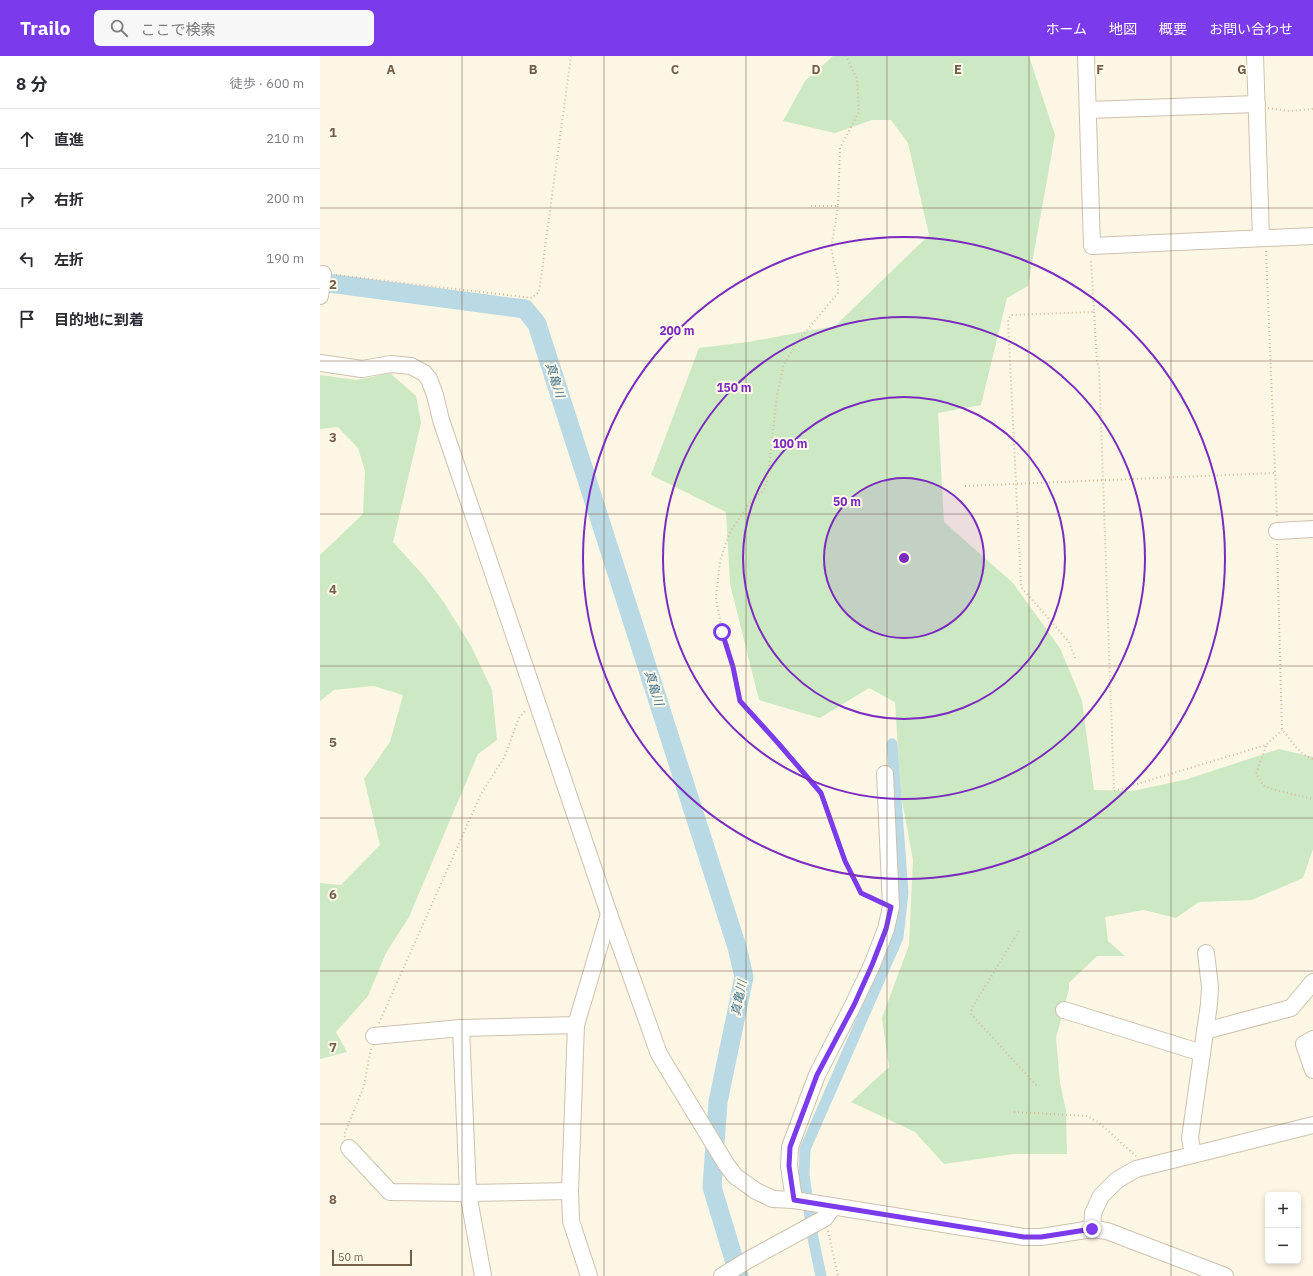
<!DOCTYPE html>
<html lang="ja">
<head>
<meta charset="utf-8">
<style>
  :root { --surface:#fff; --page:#f7f7f7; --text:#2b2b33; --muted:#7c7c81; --line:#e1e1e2; --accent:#7c3aed }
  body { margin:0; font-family:"IBM Plex Sans","Noto Sans JP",sans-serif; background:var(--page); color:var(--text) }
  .controls { position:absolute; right:12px; bottom:12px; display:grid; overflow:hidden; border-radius:6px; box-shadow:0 2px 6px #0003 }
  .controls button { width:36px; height:36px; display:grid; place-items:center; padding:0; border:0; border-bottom:1px solid var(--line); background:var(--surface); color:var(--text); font:20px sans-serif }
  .scale { position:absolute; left:12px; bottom:10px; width:80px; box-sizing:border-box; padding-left:4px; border:2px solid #745f4a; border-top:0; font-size:11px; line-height:14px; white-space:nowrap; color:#745f4a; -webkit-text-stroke:3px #fff9ea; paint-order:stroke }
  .stop { position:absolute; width:12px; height:12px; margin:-9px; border:3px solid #7c3aed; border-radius:50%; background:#fff }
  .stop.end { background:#7c3aed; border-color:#fff; box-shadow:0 1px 4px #0008 }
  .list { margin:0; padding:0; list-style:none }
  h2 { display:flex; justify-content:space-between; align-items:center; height:52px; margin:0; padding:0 16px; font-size:17px }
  h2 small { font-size:13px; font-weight:400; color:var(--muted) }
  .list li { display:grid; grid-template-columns:26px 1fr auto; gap:12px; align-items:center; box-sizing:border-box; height:60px; padding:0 16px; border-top:1px solid var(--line) }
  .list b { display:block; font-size:15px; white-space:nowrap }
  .list em { font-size:13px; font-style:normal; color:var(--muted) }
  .icon { flex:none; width:22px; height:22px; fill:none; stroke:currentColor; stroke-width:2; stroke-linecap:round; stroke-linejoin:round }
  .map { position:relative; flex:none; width:993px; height:1220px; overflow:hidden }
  header { display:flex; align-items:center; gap:24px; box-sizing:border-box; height:56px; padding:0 20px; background:var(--accent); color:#fff }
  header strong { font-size:19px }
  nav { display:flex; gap:22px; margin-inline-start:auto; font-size:14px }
  .search { width:280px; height:36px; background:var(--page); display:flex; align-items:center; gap:10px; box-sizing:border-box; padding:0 14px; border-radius:6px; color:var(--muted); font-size:15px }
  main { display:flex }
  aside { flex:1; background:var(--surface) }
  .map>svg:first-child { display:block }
  .green { fill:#cde9c3 }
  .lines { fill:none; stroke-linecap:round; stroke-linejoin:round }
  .canal { stroke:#b9d9e5; stroke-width:11 }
  .river { stroke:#b9d9e5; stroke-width:19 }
  .minor-casing { stroke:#cfc1ae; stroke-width:18 }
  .path { stroke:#d6bc9f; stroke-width:2; stroke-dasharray:1 3; stroke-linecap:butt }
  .minor { stroke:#fff; stroke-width:16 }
  .route { stroke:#7c3aed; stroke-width:5 }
  .grid { fill:none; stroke:#745f4a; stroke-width:1; stroke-opacity:0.55 }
  .ring { fill:none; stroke:#7b2cbf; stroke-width:2 }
  .labels { text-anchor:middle; stroke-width:4; stroke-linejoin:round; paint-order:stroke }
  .water-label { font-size:12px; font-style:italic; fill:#47788e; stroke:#fff9ea }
  .grid-label { font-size:13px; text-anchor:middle; font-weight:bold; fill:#745f4a; stroke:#fff9ea; stroke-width:4; stroke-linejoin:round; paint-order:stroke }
  .centre { fill:#7b2cbf; stroke:#fff9ea; stroke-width:2 }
  .ring-label { font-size:12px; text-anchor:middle; font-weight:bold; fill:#7b2cbf; stroke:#fff9ea; stroke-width:4; stroke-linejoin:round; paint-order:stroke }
</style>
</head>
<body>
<header>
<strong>Trailo</strong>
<div class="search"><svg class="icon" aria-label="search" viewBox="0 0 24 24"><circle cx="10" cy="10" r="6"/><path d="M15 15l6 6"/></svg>ここで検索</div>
<nav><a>ホーム</a><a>地図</a><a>概要</a><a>お問い合わせ</a></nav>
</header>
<main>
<aside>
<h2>8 分<small>徒歩 · 600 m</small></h2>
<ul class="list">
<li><svg class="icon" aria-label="ahead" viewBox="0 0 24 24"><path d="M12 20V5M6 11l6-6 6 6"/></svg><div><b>直進</b></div><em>210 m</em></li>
<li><svg class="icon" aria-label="right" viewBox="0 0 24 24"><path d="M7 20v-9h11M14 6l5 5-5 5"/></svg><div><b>右折</b></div><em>200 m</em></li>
<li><svg class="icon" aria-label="left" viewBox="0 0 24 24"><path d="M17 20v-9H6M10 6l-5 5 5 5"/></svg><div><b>左折</b></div><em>190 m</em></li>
<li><svg class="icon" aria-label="arrive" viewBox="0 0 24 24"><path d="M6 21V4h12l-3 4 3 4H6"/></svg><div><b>目的地に到着</b></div></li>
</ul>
</aside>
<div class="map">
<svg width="993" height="1220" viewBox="0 0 993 1220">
  <rect width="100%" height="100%" fill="#fcf6e4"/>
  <g class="green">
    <polygon points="513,0 709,0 735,79 708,230 687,242 661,349 618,357 624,466 693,527 740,592 762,645 774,734 813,735 868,723 959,693 993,701 993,793 983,822 932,844 879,846 856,862 824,854 785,861 788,885 805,900 777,900 749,927 749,933 736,982 740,1027 746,1055 747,1098 693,1098 624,1108 595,1076 531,1046 569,1011 562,962 589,889 593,804 581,739 575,646 549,632 500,662 439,644 410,528 406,456 331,419 379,292 428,286 515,270 609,179 588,87 571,64 552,64 515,77 463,65 485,25"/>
    <polygon points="70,317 96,340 101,367 73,486 103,519 121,542 151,590 172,634 177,684 158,698 89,861 66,897 48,940 16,976 27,996 0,1003 0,827 21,829 60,789 44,723 70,686 83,639 53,630 14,634 0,645 0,499 43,458 45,415 38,392 18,371 0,373 0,319 37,324"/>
  </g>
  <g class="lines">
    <polyline class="canal" points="501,1220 493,1182 484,1119 485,1093 578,881 583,837 572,688"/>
    <polyline class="river" points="0,226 205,253 217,268 417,891 424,921 398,1046 392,1131 419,1220"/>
    <g class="minor-casing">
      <g id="minor">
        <polyline points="766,0 772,190 993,180"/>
        <polyline points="935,0 941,182"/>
        <polyline points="768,54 937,48"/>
        <polyline points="0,240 3,218"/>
        <polyline points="0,307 42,313 71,308 91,310 104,317 109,323 115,339 121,364 289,858 339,998 406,1108 415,1120 436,1135 453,1143 474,1144 686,1178 704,1181 721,1181 772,1173 787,1175 905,1220"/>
        <polyline points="957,475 993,473"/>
        <polyline points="744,954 882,997"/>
        <polyline points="141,972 148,1137 163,1220"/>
        <polyline points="885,975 971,952 993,926"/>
        <polyline points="54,980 141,972 256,969"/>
        <polyline points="993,983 984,988 993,1014"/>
        <polyline points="29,1092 70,1136 148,1137 250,1135"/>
        <polyline points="873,1099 870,1082 889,948 890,931 886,897"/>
        <polyline points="474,1144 469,1110 470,1091 497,1019 533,949 552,909 566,873 571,851 565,718"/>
        <polyline points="772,1173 773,1157 781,1140 797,1124 816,1113 993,1069"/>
        <polyline points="269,1220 251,1165 250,1135 256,969 289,858"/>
        <polyline points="402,1220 428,1204 505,1162 513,1151"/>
      </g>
    </g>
    <g class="path">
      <polyline points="948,52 969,55 993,53"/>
      <polyline points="491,150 518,150 520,92 539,56 537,23 526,0"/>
      <polyline points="518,150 511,193 518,223 518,237 477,286 464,308 457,339 448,420 444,434 428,449 409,478 400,505 396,542 402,576 413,611 420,645 458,687 501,737 525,805 541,837 558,844"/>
      <polyline points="946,195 957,462"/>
      <polyline points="16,219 212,242 219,236 251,0"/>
      <polyline points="774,256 777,307 779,311 794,735 946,689 962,674"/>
      <polyline points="645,430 955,417"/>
      <path d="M957,488L962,674C974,686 976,697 993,703"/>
      <polyline points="755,602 749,586 701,531 688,264 691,259 774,256 771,203"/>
      <polyline points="946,690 936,718 944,730 955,734 993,743"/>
      <polyline points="699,875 652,952 651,958 717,1030"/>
      <polyline points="59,967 161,738 184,702 199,662 206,654"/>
      <polyline points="694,1056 767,1060 778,1066 816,1100"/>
      <polyline points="25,1081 24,1079 44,1030 51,992"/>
      <polyline points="508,1175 518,1220"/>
    </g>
    <use href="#minor" class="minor"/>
  </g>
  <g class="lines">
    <polyline class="route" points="402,576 413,611 420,645 458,687 501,737 525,805 541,837 571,851 566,873 552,909 534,949 497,1019 470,1091 469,1110 474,1144 704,1181 721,1181 772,1173"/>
  </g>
  <path class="grid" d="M142,0V1220M284,0V1220M426,0V1220M567,0V1220M709,0V1220M851,0V1220M0,152H993M0,305H993M0,458H993M0,610H993M0,762H993M0,915H993M0,1068H993"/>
  <circle cx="584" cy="502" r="80" fill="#7b2cbf" fill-opacity=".12"/>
  <g class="ring">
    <circle cx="584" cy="502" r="80"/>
    <circle cx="584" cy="502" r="161"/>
    <circle cx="584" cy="502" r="241"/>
    <circle cx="584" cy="502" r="321"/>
  </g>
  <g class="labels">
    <g class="water-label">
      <text transform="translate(235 324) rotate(72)" y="4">真亀川</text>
      <text transform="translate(334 632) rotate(72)" y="4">真亀川</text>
      <text transform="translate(419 942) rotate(-79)" y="4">真亀川</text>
    </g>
  </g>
  <g class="grid-label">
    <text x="71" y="18">A</text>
    <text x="213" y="18">B</text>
    <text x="355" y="18">C</text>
    <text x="496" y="18">D</text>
    <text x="638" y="18">E</text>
    <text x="780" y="18">F</text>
    <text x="922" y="18">G</text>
    <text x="13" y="81">1</text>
    <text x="13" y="233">2</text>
    <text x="13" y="386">3</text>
    <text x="13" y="538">4</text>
    <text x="13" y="691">5</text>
    <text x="13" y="843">6</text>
    <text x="13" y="996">7</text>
    <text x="13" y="1148">8</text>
  </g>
  <circle cx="584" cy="502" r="6" class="centre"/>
  <g class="ring-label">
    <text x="357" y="279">200 m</text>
    <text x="414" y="336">150 m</text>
    <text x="470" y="392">100 m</text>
    <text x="527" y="450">50 m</text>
  </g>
</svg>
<div class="controls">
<button>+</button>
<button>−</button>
</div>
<div class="scale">50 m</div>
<div class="stop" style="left:402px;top:576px"></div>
<div class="stop end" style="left:772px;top:1173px"></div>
</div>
</main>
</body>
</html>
